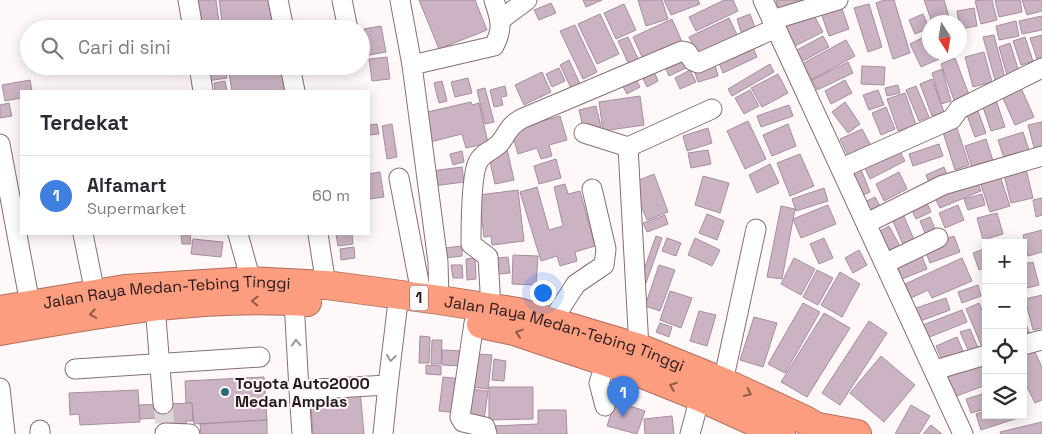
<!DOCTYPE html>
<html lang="id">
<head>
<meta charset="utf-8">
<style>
  :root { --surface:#fff; --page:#f7f7f7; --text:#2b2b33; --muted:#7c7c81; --line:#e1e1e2; --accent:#db2777 }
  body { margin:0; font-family:"Space Grotesk",sans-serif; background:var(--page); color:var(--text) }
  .controls { position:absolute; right:15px; bottom:15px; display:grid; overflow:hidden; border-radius:0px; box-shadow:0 2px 12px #0003 }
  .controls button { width:45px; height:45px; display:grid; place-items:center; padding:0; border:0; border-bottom:1px solid var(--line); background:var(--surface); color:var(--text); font:25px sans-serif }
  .compass { position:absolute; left:922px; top:15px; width:45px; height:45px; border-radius:50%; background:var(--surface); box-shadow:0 2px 12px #0003; rotate:168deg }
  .you { position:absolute; left:542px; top:292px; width:18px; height:18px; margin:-12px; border:4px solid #fff; border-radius:50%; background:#1a73e8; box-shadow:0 0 0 8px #1a73e833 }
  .badge { display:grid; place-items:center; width:32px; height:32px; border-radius:50%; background:var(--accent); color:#fff; font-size:16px; font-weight:700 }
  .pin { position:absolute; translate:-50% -41px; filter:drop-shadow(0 1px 2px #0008) }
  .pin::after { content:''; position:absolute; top:26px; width:18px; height:15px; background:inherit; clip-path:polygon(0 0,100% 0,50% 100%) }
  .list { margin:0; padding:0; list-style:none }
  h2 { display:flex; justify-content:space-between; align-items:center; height:65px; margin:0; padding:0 20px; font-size:21px }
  h2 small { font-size:16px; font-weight:400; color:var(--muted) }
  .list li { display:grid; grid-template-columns:32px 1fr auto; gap:15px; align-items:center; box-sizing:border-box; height:80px; padding:0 20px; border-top:1px solid var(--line) }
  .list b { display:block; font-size:19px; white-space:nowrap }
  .list p { margin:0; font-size:16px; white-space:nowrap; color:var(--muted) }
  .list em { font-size:16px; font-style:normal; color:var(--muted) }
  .icon { flex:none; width:28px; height:28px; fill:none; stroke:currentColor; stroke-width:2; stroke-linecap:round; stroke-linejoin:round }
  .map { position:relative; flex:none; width:1042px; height:434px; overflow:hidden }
  .search { position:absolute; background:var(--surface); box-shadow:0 2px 12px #0003; left:20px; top:20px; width:350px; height:55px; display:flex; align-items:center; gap:12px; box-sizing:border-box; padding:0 18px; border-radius:28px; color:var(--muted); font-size:19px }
  .panel { position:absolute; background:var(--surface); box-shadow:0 2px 12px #0003; left:20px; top:90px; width:350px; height:145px; border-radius:0px }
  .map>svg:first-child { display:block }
  .building { fill:#cbb3c3; stroke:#a58e9d }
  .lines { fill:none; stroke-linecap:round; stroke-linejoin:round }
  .minor-tunnel { stroke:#ded7d8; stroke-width:19; stroke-dasharray:19 9; stroke-linecap:butt }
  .minor-casing { stroke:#896e72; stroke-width:21 }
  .highway-casing { stroke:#b16f5c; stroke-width:30 }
  .minor { stroke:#fff; stroke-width:19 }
  .highway { stroke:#fd9d7f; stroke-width:28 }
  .oneway { stroke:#905b4d }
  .oneway2 { stroke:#9c9898 }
  .poi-dot { fill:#27677b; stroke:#fff8f9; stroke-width:2 }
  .labels { text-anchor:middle; stroke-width:4; stroke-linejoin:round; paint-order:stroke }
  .shield { fill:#fff8f9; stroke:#665c5e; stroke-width:1 }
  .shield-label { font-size:15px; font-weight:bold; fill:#24191b }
  .street-label { font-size:16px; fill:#24191b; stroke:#fff8f9 }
  .poi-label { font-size:16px; font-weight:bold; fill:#24191b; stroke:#fff8f9; text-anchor:start }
</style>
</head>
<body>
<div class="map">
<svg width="1042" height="434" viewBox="0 0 1042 434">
  <rect width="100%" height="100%" fill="#fff8f9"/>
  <g class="building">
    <polygon points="195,0 216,0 220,29 199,29"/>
    <polygon points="219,0 269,0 271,16 278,15 280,29 223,29"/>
    <polygon points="419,0 475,0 487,30 439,49"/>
    <polygon points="583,0 602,0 586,7"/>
    <polygon points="638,0 662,0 668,19 646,26"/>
    <polygon points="664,0 698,0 700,4 671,15"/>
    <polygon points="724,0 733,0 738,11 696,31 689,17"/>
    <polygon points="776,0 813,0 778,9"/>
    <polygon points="884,0 894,0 910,53 893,59 876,3"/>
    <polygon points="924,0 944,0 950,20 932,22"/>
    <polygon points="980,0 992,0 997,20 981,24 975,1"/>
    <polygon points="995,0 1020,0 1022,12 999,17"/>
    <polygon points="1022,0 1042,0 1042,11 1027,15"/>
    <polygon points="551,3 556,13 539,20 534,10"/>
    <polygon points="840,3 849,29 829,36 820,10"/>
    <polygon points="624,4 636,30 616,39 604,13"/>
    <polygon points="869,4 882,47 868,52 854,8"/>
    <polygon points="974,8 977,26 960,29 957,11"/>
    <polygon points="811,10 823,32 793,47 781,24"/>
    <polygon points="600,14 619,54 597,64 578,24"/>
    <polygon points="750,14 757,33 743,38 737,19"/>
    <polygon points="923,14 929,28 915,34 909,20"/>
    <polygon points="1042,16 1042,30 1022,34 1019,21"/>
    <polygon points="729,18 740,41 700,59 689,37"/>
    <polygon points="672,19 683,44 644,61 633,37"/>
    <polygon points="1016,21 1019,36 999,40 996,26"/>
    <polygon points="575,25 597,72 583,79 560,31"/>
    <polygon points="381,26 386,52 369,55 364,29"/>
    <polygon points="928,35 930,52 937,52 939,59 921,67 910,44"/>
    <polygon points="994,35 1005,78 995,80 983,37"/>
    <polygon points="1042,35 1042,57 1037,59 1030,38"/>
    <polygon points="823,36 829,47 801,62 795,51"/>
    <polygon points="628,37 640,63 630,67 618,41"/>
    <polygon points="1025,37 1033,61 1021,65 1013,41"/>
    <polygon points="846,40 855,56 809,81 800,65"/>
    <polygon points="751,43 757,57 723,73 717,58"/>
    <polygon points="1010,43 1019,72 1007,75 999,47"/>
    <polygon points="984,52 992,82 973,87 965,57"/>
    <polygon points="680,55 686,68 669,76 663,62"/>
    <polygon points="387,57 390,79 372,81 369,59"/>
    <polygon points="955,58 969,95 954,100 941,64"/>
    <polygon points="569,60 580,84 571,88 560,65"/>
    <polygon points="714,61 718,76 698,82 693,67"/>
    <polygon points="848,62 853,73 817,90 812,80"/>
    <polygon points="770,64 774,72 732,96 728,89"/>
    <polygon points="205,66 225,66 227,78 207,81"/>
    <polygon points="228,66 285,66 289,91 232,91"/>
    <polygon points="862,66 885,67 884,85 861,84"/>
    <polygon points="559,68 565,81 552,87 546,74"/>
    <polygon points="653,69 658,81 647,87 641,74"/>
    <polygon points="942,69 951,101 941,104 932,73"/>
    <polygon points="690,70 696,82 680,89 675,78"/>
    <polygon points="542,72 551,92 524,105 515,85"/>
    <polygon points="778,74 788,93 762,107 751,88"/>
    <polygon points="634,76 640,87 627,94 621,83"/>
    <polygon points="468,78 472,93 455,97 451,82"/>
    <polygon points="932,79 944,112 932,116 920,84"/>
    <polygon points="30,80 32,91 21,91 21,98 5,101 2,85"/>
    <polygon points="845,80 852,93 831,104 825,91"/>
    <polygon points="225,81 227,91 215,91 214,83"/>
    <polygon points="442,81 447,101 439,103 434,83"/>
    <polygon points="898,85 900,93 887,96 885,88"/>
    <polygon points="505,86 507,96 501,97 503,105 494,107 490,90"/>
    <polygon points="916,86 929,117 919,121 906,90"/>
    <polygon points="485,88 494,122 485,124 477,90"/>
    <polygon points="1021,88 1034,117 1015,125 1002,96"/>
    <polygon points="750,90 759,106 744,114 735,98"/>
    <polygon points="878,90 884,105 869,110 863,95"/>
    <polygon points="905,93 916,125 898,131 887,99"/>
    <polygon points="640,96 644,125 603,131 599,102"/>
    <polygon points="995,97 1005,127 991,131 981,101"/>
    <polygon points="471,102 472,105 479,103 488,143 466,148 462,134 430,142 423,113"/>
    <polygon points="845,102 860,124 848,133 832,112"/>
    <polygon points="9,103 12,116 0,118 0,105"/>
    <polygon points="789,105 793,116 761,127 757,116"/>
    <polygon points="596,106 601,127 584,131 579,110"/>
    <polygon points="976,106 986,133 975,137 965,110"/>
    <polygon points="886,107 895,129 881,135 872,113"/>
    <polygon points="560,116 567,140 549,145 552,156 541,159 537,148 518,154 511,130"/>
    <polygon points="748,121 766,159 745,169 727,131"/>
    <polygon points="1042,122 1042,149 1035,151 1028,125"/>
    <polygon points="377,124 379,134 369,135 369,125"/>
    <polygon points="392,124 397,157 387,159 382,126"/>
    <polygon points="788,124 796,146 772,156 763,135"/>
    <polygon points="956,125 969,165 955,170 942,129"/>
    <polygon points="708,128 712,143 687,151 683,136"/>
    <polygon points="862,129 871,146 848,156 840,139"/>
    <polygon points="1023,132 1029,150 1004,158 998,140"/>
    <polygon points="986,139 994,164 973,171 965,146"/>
    <polygon points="896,144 905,161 870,179 862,162"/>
    <polygon points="939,144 943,156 913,166 909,154"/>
    <polygon points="507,149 514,180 495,184 488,153"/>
    <polygon points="708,150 711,164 691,168 688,153"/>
    <polygon points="462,151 464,162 453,165 450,154"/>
    <polygon points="800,154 814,186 790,196 777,163"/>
    <polygon points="556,159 561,178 539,184 534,166"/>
    <polygon points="770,164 779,183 757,193 749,175"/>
    <polygon points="1025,165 1033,198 1011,203 1003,171"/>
    <polygon points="462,167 464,182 433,186 431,171"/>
    <polygon points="860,167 870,192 858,197 847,172"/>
    <polygon points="944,167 948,177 930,185 926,175"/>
    <polygon points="380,172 384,197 369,199 369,174"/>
    <polygon points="899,172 907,189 884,201 876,184"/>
    <polygon points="999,173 1010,206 990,212 979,179"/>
    <polygon points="654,174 668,212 647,220 632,183"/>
    <polygon points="703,176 729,183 720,213 695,205"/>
    <polygon points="976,178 981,191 940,208 934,196"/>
    <polygon points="565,184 568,194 580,191 595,246 575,252 577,261 560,266 557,256 541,261 520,192 537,187 549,230 563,226 554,187"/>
    <polygon points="824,188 828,201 796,211 792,199"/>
    <polygon points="518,190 524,241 492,245 491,236 484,237 479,195"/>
    <polygon points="982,194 985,205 968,210 964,199"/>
    <polygon points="875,197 881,208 867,215 861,204"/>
    <polygon points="1042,198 1042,215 1036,217 1033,200"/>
    <polygon points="926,201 931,212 916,219 911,208"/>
    <polygon points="828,205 836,224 801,238 793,219"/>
    <polygon points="958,205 964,220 945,228 939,213"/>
    <polygon points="781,206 795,209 782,279 767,277"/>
    <polygon points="997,213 1003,234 983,240 977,218"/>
    <polygon points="707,214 724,221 717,240 699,233"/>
    <polygon points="903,214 915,242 904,247 892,219"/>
    <polygon points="665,215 668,224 647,232 643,223"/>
    <polygon points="930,217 937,234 927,238 920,221"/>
    <polygon points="889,226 901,248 888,255 876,233"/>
    <polygon points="1042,230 1042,252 1028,256 1023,235"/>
    <polygon points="181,234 190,234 191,244 182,244"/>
    <polygon points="336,234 352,234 353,244 338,246"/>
    <polygon points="656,236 662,238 646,283 640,281"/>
    <polygon points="954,236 960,252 930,263 924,247"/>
    <polygon points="667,238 681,243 676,256 662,251"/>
    <polygon points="695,238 720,250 712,266 688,255"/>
    <polygon points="824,238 833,258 819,264 810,244"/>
    <polygon points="193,239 223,242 221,257 191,254"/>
    <polygon points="462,246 462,256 446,258 445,248"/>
    <polygon points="354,247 355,258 341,260 340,249"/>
    <polygon points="986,248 986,267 979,270 973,253"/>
    <polygon points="859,250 867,265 853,273 845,258"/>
    <polygon points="921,254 927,269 902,279 896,264"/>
    <polygon points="513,255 538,256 536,285 512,284"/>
    <polygon points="508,257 510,273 490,275 488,259"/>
    <polygon points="475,258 476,279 467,280 466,259"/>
    <polygon points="794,258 815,269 801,295 781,284"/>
    <polygon points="962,258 972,281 932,298 928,290 911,298 905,284"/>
    <polygon points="1033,262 1039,285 1023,289 1023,264"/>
    <polygon points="451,265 462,265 463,278 453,278"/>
    <polygon points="659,265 675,270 660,311 645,306"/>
    <polygon points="817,270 833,278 818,305 803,297"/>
    <polygon points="840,272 860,284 842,317 821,305"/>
    <polygon points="978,285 981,296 962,303 958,292"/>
    <polygon points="670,291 692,298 681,328 660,320"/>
    <polygon points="1042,295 1042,328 1033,330 1025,299"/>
    <polygon points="946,298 950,310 915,323 910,310"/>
    <polygon points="803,303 820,312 785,373 768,364"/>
    <polygon points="979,303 986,319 986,345 982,347 966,309"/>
    <polygon points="962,310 967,322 927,338 923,325"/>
    <polygon points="699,311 716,315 707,346 690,341"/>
    <polygon points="824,313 850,328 807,397 781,382"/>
    <polygon points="1023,315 1029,332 1023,334"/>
    <polygon points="754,317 777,323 763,367 740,360"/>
    <polygon points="869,321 887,333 840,405 822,393"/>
    <polygon points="660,323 672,327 669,337 656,332"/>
    <polygon points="970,329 978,348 969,352 960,332"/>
    <polygon points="420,336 430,337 429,363 419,363"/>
    <polygon points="957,337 963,351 942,360 936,346"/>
    <polygon points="432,340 442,340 441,364 431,364"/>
    <polygon points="442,350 462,351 462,366 442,365"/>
    <polygon points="1034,350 1042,367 1042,400 1035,403 1023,379 1023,355"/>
    <polygon points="475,354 492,355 488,389 471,387"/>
    <polygon points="881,356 915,385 884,422 850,393"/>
    <polygon points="494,359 506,361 504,381 492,380"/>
    <polygon points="986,360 986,385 954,397 946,374"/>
    <polygon points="426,365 441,366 441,375 426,374"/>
    <polygon points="264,377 267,420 194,424 192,403 186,403 185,381"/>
    <polygon points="443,377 463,379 459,413 439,411"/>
    <polygon points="489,387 533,387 533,419 489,420"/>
    <polygon points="470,389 488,391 484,420 467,418"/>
    <polygon points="138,390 140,422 80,425 79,414 70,415 69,393"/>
    <polygon points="360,390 364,434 313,434 310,395"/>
    <polygon points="986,393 986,409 971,413 966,399"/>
    <polygon points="615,401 645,411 637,434 607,426"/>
    <polygon points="1023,402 1027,415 981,430 976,414 986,411 986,415 1023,415"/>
    <polygon points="192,403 193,421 186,421 186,427 162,427 162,418 140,419 139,405"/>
    <polygon points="911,405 930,416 919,434 895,434"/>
    <polygon points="538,410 566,410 567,434 493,434 492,426 538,424"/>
    <polygon points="672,416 674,434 645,434 644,419"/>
    <polygon points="267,420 267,434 201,434 200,424"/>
    <polygon points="1042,422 1042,434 1001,434 1000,432"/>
    <polygon points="931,425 942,434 923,434"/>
  </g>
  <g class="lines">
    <polyline class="minor-tunnel" points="163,404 165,427"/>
    <g class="minor-casing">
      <g id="minor">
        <polyline points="188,0 193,29"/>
        <polyline points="278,0 284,29"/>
        <polyline points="342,0 348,29"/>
        <polyline points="400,0 412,65"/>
        <polyline points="763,0 963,434"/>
        <polyline points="500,20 527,0"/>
        <polyline points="772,20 838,0"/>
        <polyline points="199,66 203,91"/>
        <polyline points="290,66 295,91"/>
        <polyline points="584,133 628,147 712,109"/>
        <polyline points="0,144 30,304"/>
        <polyline points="628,147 639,348"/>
        <polyline points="842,168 952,119 959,109 1042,68"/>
        <polyline points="399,178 422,298"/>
        <polyline points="867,223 943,185 1042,156"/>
        <polyline points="83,234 95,293"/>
        <polyline points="238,234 251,281"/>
        <polyline points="318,234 326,285"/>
        <polyline points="886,263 938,238"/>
        <path d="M439,300L438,262L412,65L494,46C504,27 500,19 494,0"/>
        <polyline points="294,301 299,390 388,385 397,310"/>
        <polyline points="155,306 163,404"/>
        <path d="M491,308L488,257L471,244C471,227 471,175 478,162C482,153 492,151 499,144C509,133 506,128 521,119L682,51L687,52L693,61L698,63L776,28"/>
        <polyline points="552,321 576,284 604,265 606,249 592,189"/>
        <polyline points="474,323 460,417 463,422 485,427 487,434"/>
        <polyline points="1023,345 1042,340"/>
        <polyline points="75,369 260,357"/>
        <polyline points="935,370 986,355"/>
        <polyline points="723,382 756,229"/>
        <polyline points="0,388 5,434"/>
        <polyline points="299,390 302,434"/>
        <polyline points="605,406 599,383 606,363"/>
        <polyline points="40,430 40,434"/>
        <polyline points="165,433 190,434"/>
        <polyline points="383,434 388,385"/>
        <polyline points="690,434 700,397"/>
      </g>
    </g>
    <g class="highway-casing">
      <g id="highway">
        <path id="s1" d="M0,310L125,289L251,281L326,285L439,300L518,312L639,348L723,382L805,420L828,434"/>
        <polyline points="481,324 514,331 645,375 700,397 781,434"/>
        <path d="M0,331C101,313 204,294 307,302"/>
        <polyline points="818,427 857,434"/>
      </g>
    </g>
    <use href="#minor" class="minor"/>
    <use href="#highway" class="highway"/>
  </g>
  <defs><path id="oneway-chevron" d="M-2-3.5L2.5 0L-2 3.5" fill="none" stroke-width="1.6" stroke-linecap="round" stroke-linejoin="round" transform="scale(1.25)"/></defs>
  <g class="oneway">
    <use href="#oneway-chevron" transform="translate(255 301) rotate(-179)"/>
    <use href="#oneway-chevron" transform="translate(93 314) rotate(170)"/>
    <use href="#oneway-chevron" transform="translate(519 333) rotate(-162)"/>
    <use href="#oneway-chevron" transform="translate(673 386) rotate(-159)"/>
    <use href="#oneway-chevron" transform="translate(748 393) rotate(25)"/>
  </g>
  <g class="oneway2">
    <use href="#oneway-chevron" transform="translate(296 343) rotate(-93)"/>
    <use href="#oneway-chevron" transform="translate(391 358) rotate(97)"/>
  </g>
  <circle class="poi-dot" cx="225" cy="392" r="5"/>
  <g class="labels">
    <rect class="shield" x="410" y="285.5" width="18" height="25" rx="4"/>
    <g class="shield-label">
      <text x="419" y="303">1</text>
    </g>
    <g class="street-label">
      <text dy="6" stroke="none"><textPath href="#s1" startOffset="168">Jalan Raya Medan-Tebing Tinggi</textPath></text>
      <text dy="6" stroke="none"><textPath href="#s1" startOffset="572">Jalan Raya Medan-Tebing Tinggi</textPath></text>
    </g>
    <g class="poi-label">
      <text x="235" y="389">Toyota Auto2000<tspan x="235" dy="18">Medan Amplas</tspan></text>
    </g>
  </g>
</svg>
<div class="controls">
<button>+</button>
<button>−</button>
<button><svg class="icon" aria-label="locate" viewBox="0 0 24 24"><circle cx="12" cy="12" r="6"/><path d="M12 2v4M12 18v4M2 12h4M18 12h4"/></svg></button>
<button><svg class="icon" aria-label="layers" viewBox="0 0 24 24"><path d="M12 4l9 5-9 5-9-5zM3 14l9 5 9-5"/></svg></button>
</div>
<svg class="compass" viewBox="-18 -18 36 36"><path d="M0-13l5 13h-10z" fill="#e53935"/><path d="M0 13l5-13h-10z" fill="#7c7c81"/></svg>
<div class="you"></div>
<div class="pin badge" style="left:623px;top:417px;background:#3f7fe0">1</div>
<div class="search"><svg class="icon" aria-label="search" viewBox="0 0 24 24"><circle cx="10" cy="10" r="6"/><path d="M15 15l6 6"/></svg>Cari di sini</div>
<section class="panel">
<h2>Terdekat<small></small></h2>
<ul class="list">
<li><span class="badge" style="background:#3f7fe0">1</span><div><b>Alfamart</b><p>Supermarket</p></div><em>60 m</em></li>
</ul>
</section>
</div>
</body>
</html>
